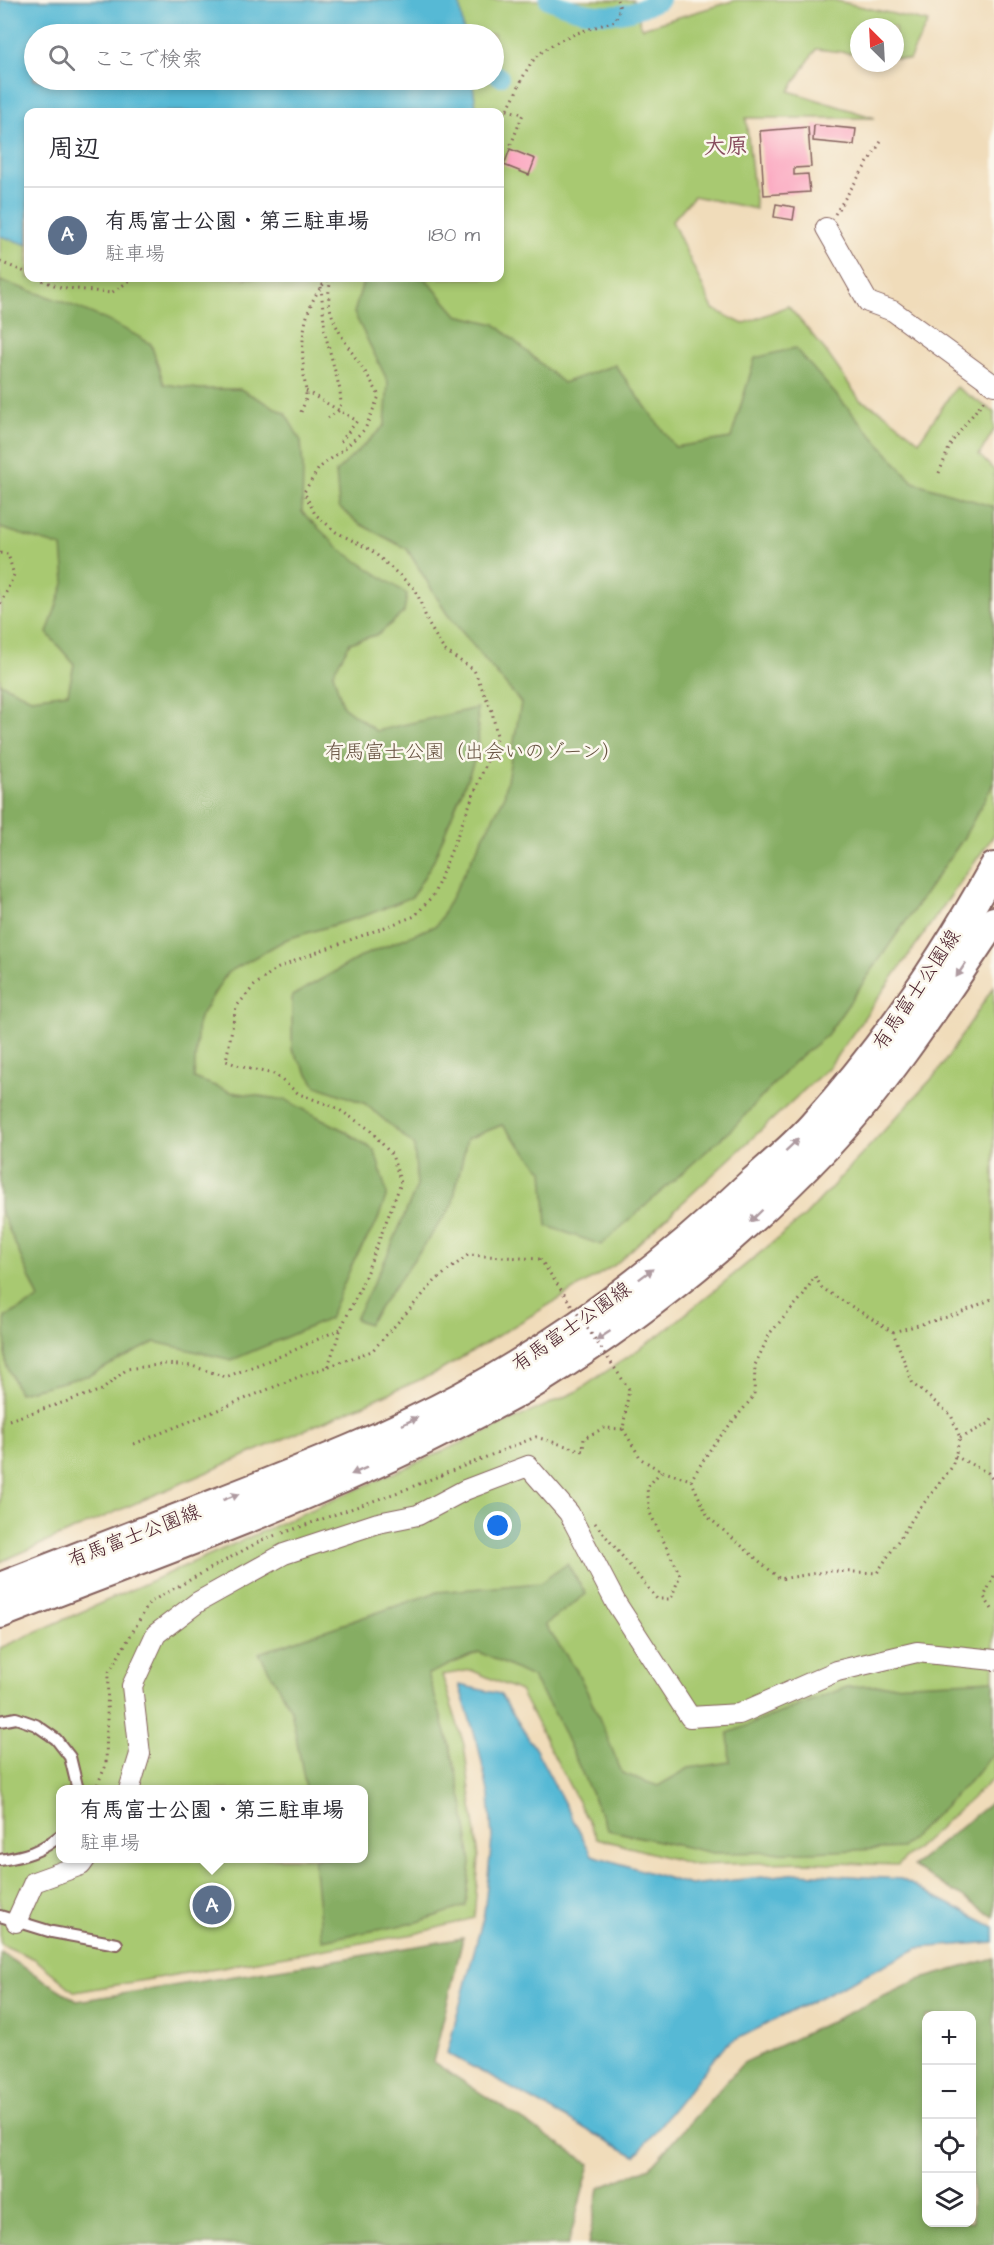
<!DOCTYPE html>
<html lang="ja">
<head>
<meta charset="utf-8">
<style>
  :root { --surface:#fff; --page:#f2f2f3; --text:#2b2b33; --muted:#7c7c81; --line:#e1e1e2; --accent:#1a73e8 }
  body { margin:0; font-family:"Architects Daughter","Klee One",sans-serif; background:var(--page); color:var(--text) }
  .controls { position:absolute; right:18px; bottom:18px; display:grid; overflow:hidden; border-radius:12px; box-shadow:0 3px 9px #0003 }
  .controls button { width:54px; height:54px; display:grid; place-items:center; padding:0; border:0; border-bottom:2px solid var(--line); background:var(--surface); color:var(--text); font:30px sans-serif }
  .compass { position:absolute; left:850px; top:18px; width:54px; height:54px; border-radius:50%; background:var(--surface); box-shadow:0 3px 9px #0003; rotate:336deg }
  .you { position:absolute; left:498px; top:1526px; width:21px; height:21px; margin:-15px; border:4px solid #fff; border-radius:50%; background:#1a73e8; box-shadow:0 0 0 9px #1a73e833 }
  .badge { display:grid; place-items:center; width:39px; height:39px; border-radius:50%; background:var(--accent); color:#fff; font-size:20px; font-weight:700 }
  .pin { position:absolute; translate:-50% -50%; border:3px solid #fff; box-shadow:0 2px 6px #0006 }
  .popup { position:absolute; left:56px; top:1785px; width:312px; height:78px; box-sizing:border-box; display:grid; place-content:center; border-radius:12px; background:var(--surface); filter:drop-shadow(0 2px 4px #0005); font-size:20px; white-space:nowrap; color:var(--muted) }
  .popup b { font-size:22px; color:var(--text) }
  .popup::after { content:''; position:absolute; left:50%; top:100%; margin-left:-12px; border:12px solid transparent; border-top-color:var(--surface) }
  .list { margin:0; padding:0; list-style:none }
  h2 { display:flex; justify-content:space-between; align-items:center; height:78px; margin:0; padding:0 24px; font-size:26px }
  h2 small { font-size:20px; font-weight:400; color:var(--muted) }
  .list li { display:grid; grid-template-columns:39px 1fr auto; gap:18px; align-items:center; box-sizing:border-box; height:96px; padding:0 24px; border-top:2px solid var(--line) }
  .list b { display:block; font-size:22px; white-space:nowrap }
  .list p { margin:0; font-size:20px; white-space:nowrap; color:var(--muted) }
  .list em { font-size:20px; font-style:normal; color:var(--muted) }
  .icon { flex:none; width:33px; height:33px; fill:none; stroke:currentColor; stroke-width:2; stroke-linecap:round; stroke-linejoin:round }
  .map { position:relative; flex:none; width:994px; height:2245px; overflow:hidden }
  .search { position:absolute; background:var(--surface); box-shadow:0 3px 9px #0003; left:24px; top:24px; width:480px; height:66px; display:flex; align-items:center; gap:15px; box-sizing:border-box; padding:0 21px; border-radius:33px; color:var(--muted); font-size:22px }
  .panel { position:absolute; background:var(--surface); box-shadow:0 3px 9px #0003; left:24px; top:108px; width:480px; height:174px; border-radius:12px }
  .map>svg:first-child { display:block }
  .green { fill:#a8c971; stroke:#79744e; stroke-width:1.5; fill-rule:evenodd }
  .forest { fill:#86ad63; stroke:#686647; stroke-width:1.5; fill-rule:evenodd }
  .water { fill:#56b9d5; stroke:#506c80; stroke-width:1.5 }
  .lines { fill:none; stroke-linecap:round; stroke-linejoin:round }
  .canal { stroke:#56b9d5; stroke-width:18 }
  .building { fill:#fba6c0 }
  .service-casing { stroke:#84615d; stroke-width:14 }
  .minor-casing { stroke:#84615d; stroke-width:22 }
  .secondary-casing { stroke:#84615d; stroke-width:32 }
  .path { stroke:#84615d; stroke-width:3; stroke-dasharray:1.5 4.5; stroke-linecap:butt }
  .service { stroke:#fff; stroke-width:10 }
  .minor { stroke:#fff; stroke-width:20 }
  .secondary { stroke:#fff; stroke-width:28 }
  .path-bridge { stroke:#84615d; stroke-width:3; stroke-dasharray:1.5 4.5; stroke-linecap:butt }
  .oneway { fill:#ae9aa0 }
  .labels { text-anchor:middle; stroke-width:5; stroke-linejoin:round; paint-order:stroke }
  .park-label { font-size:20px; fill:#665240; stroke:#fbf7ec }
  .street-label { font-size:20px; fill:#4a1f2b; stroke:#fbf7ec }
  .quarter-label { font-size:22px; font-weight:bold; fill:#884e5f; stroke:#fbf7ec }
</style>
</head>
<body>
<div class="map">
<svg width="994" height="2245" viewBox="0 0 994 2245">
  <rect width="100%" height="100%" fill="#fbf7ec"/>
  <filter id="ink" filterUnits="userSpaceOnUse"><feTurbulence type="fractalNoise" baseFrequency=".0167" numOctaves="2"/><feDisplacementMap in="SourceGraphic" scale="12" xChannelSelector="R" yChannelSelector="G"/><feConvolveMatrix kernelMatrix="1 2 1 2 8 2 1 2 1" color-interpolation-filters="sRGB"/></filter>
  <filter id="wash" filterUnits="userSpaceOnUse"><feTurbulence type="fractalNoise" baseFrequency=".008" numOctaves="4" result="noise"/><feDisplacementMap in="SourceGraphic" scale="24" xChannelSelector="R" yChannelSelector="G"/><feGaussianBlur stdDeviation="1.35" result="paint"/><feColorMatrix in="noise" values="0 0 0 0 0 0 0 0 0 0 0 0 0 0 0 0 0 1.4 0 .05"/><feComposite in="paint" operator="in"/></filter>
  <g filter="url(#wash)">
    <rect width="100%" height="100%" fill="#f0dcba"/>
    <g class="green">
      <path d="M0,0H633L642,28L736,0H833L928,22L909,60L895,58V27H859V54L816,49L789,91L875,118H746L756,209L694,196L672,221L713,309L743,324L788,306L825,350L860,400L883,412L919,441L956,387L994,412V430L979,455L994,470V835L829,1067L615,1265L438,1372L0,1562ZM34,34H494V80H34ZM28,112H500V278H28Z"/>
      <path d="M994,986V1778L898,1865L803,1862L695,1865L597,1838L520,1691L471,1670L442,1675L464,1745L479,1858L474,1918L414,1934L75,1992L35,1959L0,1944V1648L576,1392L661,1334L805,1216L938,1072ZM61,1790H364V1858H61Z"/>
    </g>
    <g class="forest">
      <polygon points="364,278 425,278 457,315 495,324 563,383 615,365 675,447 731,438 755,358 795,348 913,482 994,507 994,781 990,790 963,839 827,1035 794,1062 735,1126 601,1245 547,1226 543,1171 502,1125 467,1139 452,1206 368,1324 355,1319 386,1258 417,1186 414,1145 364,1103 316,1086 292,1050 292,996 362,956 437,925 504,797 521,703 447,614 407,549 358,523 339,507 336,472 385,425 388,382 354,313"/>
      <path d="M0,281C55,298 102,314 151,344L164,384L199,389H240L285,413L301,441L303,468L302,512L341,550L407,594L404,612L379,634L350,643L333,673L343,706L376,731L477,708L479,749L433,862L412,897L367,915L287,939L227,973L198,1020L194,1078L231,1092L286,1100L343,1130L375,1151L387,1194L377,1222L354,1260L329,1319L232,1360L155,1342L90,1375L19,1393L6,1364L5,1317L39,1299L0,1209V683L31,698L68,693L74,664L47,633L65,581L62,547L0,528Z"/>
      <polygon points="567,1564 586,1594 545,1625 577,1671 595,1708 622,1773 658,1786 689,1768 730,1762 728,1733 847,1687 994,1680 994,1753 970,1781 902,1848 810,1852 713,1853 608,1830 556,1716 532,1677 479,1652 428,1674 450,1746 463,1803 471,1863 466,1906 415,1923 322,1940 314,1859 364,1858 364,1790 306,1789 291,1710 259,1653 437,1592 540,1583"/>
      <polygon points="994,1800 994,1917 913,1866"/>
      <polygon points="463,1938 433,2062 590,2164 568,2245 0,2245 0,1952 77,2001 348,1958"/>
      <path d="M994,1958V2245H588L599,2188L650,2167L743,2063L918,1980ZM926,2016H972V2222H926Z"/>
    </g>
    <g class="water">
      <polygon points="0,0 459,0 464,34 34,34 34,80 472,80 477,112 28,112 28,245 0,236"/>
      <polygon points="459,1685 500,1694 536,1750 592,1855 690,1885 799,1873 901,1879 994,1927 994,1942 918,1948 725,2045 635,2156 447,2053 484,1914 492,1838 489,1796 478,1745"/>
    </g>
    <g class="lines">
      <g class="canal">
        <path d="M548,0C574,11 603,19 630,12C641,9 651,4 661,0"/>
        <polyline points="494,73 500,77"/>
      </g>
    </g>
    <g id="blocks">
      <g class="building">
        <polygon points="814,125 856,129 854,145 813,141"/>
        <polygon points="808,127 811,167 794,168 794,175 808,174 810,192 764,195 760,131"/>
        <polygon points="510,149 535,159 529,175 504,165"/>
        <polygon points="776,204 795,207 793,220 774,217"/>
      </g>
    </g>
  </g>
  <g filter="url(#ink)">
    <use href="#blocks" fill-opacity="0" stroke="#84615d" stroke-width="1.5"/>
    <g class="lines">
      <g class="service-casing">
        <g id="service">
          <polyline points="0,1721 16,1718 36,1725 56,1739 70,1757 78,1790"/>
          <path d="M0,1860C26,1856 40,1852 61,1835"/>
          <polyline points="0,1916 52,1932 117,1944"/>
        </g>
      </g>
      <g class="minor-casing">
        <g id="minor">
          <polyline points="826,228 868,302 893,311 994,385"/>
          <polyline points="129,1790 140,1754 132,1686 156,1634 198,1602 284,1554 378,1523 418,1515 465,1490 528,1466 569,1513 616,1603 690,1717 739,1714 837,1671 917,1652 994,1660"/>
          <polyline points="16,1922 34,1882 81,1865 86,1858"/>
        </g>
      </g>
      <g class="secondary-casing">
        <g id="secondary">
          <path d="M0,1587C75,1558 150,1529 224,1500C305,1468 386,1437 462,1396C568,1339 665,1265 752,1182C772,1164 794,1146 812,1126C883,1048 943,959 994,867"/>
          <path d="M0,1614C151,1555 305,1502 449,1428C480,1412 513,1397 542,1378C646,1313 742,1235 827,1146C889,1080 943,996 994,921"/>
        </g>
      </g>
      <g class="path">
        <polyline points="507,110 523,114 510,147"/>
        <path d="M500,118C515,102 519,80 532,62C551,38 587,30 615,21L620,8L617,0"/>
        <polyline points="835,214 882,140"/>
        <polyline points="0,262 28,273"/>
        <polyline points="37,278 59,287 111,293 134,278"/>
        <polyline points="321,287 325,333 340,390 341,404 338,411 328,418"/>
        <polyline points="306,391 357,421 338,445"/>
        <path d="M301,412L306,399V391C300,351 299,308 329,278"/>
        <polyline points="939,473 951,443 984,400"/>
        <polyline points="0,553 8,554 14,575 0,605"/>
        <polyline points="893,1332 958,1314 994,1298"/>
        <path d="M328,1366L341,1328L361,1287L401,1183L392,1155L369,1129L335,1107L299,1094L274,1074L246,1068L226,1061L236,1007L254,986L274,970L304,957L415,916L434,894L497,736L492,711L474,670L444,650L428,623L416,590L371,550L336,532L315,514L304,492L319,468L345,448L365,429L379,396C363,360 316,320 332,278"/>
        <polyline points="9,1420 102,1390 127,1369 165,1364 192,1366 226,1377 288,1353 340,1329"/>
        <polyline points="623,1429 641,1459 661,1471 691,1480 708,1517 780,1579 830,1571 877,1573 917,1512 952,1467 960,1438 951,1415 913,1384 893,1332 822,1288 815,1276 803,1296 770,1333 755,1365 754,1396 713,1445 691,1480"/>
        <polyline points="960,1438 990,1423 994,1416"/>
        <polyline points="134,1444 301,1376 372,1351 436,1280 468,1255 540,1259"/>
        <polyline points="955,1456 988,1473 994,1481"/>
        <polyline points="595,1523 657,1599 671,1599 680,1575 650,1513 647,1488 661,1471"/>
        <polyline points="283,1533 404,1490 536,1437 583,1451 584,1438 604,1428 623,1429 629,1389"/>
        <polyline points="994,1576 984,1597 994,1612"/>
        <polyline points="95,1790 106,1765 108,1674 150,1602 262,1540 276,1535"/>
      </g>
      <use href="#service" class="service"/>
      <use href="#minor" class="minor"/>
      <use href="#secondary" class="secondary"/>
      <polyline class="path-bridge" points="540,1259 629,1389"/>
    </g>
    <defs><path id="oneway-solid" d="M-6-.8H1V-3.2L6.5 0L1 3.2V.8H-6Z" transform="scale(1.5)"/></defs>
    <g class="oneway">
      <use href="#oneway-solid" transform="translate(961 970) rotate(124)"/>
      <use href="#oneway-solid" transform="translate(792 1145) rotate(-43)"/>
      <use href="#oneway-solid" transform="translate(756 1216) rotate(136)"/>
      <use href="#oneway-solid" transform="translate(646 1274) rotate(-37)"/>
      <use href="#oneway-solid" transform="translate(603 1336) rotate(146)"/>
      <use href="#oneway-solid" transform="translate(410 1421) rotate(-26)"/>
      <use href="#oneway-solid" transform="translate(359 1471) rotate(156)"/>
      <use href="#oneway-solid" transform="translate(231 1497) rotate(-21)"/>
    </g>
  </g>
  <g class="labels">
    <g class="park-label">
      <text x="473" y="758">有馬富士公園（出会いのゾーン）</text>
    </g>
    <g class="street-label">
      <text transform="translate(916 989) rotate(-56)" y="7">有馬富士公園線</text>
      <text transform="translate(571 1326) rotate(-35)" y="7">有馬富士公園線</text>
      <text transform="translate(134 1535) rotate(-21)" y="7">有馬富士公園線</text>
    </g>
    <g class="quarter-label">
      <text x="726" y="153">大原</text>
    </g>
  </g>
</svg>
<div class="controls">
<button>+</button>
<button>−</button>
<button><svg class="icon" aria-label="locate" viewBox="0 0 24 24"><circle cx="12" cy="12" r="6"/><path d="M12 2v4M12 18v4M2 12h4M18 12h4"/></svg></button>
<button><svg class="icon" aria-label="layers" viewBox="0 0 24 24"><path d="M12 4l9 5-9 5-9-5zM3 14l9 5 9-5"/></svg></button>
</div>
<svg class="compass" viewBox="-18 -18 36 36"><path d="M0-13l5 13h-10z" fill="#e53935"/><path d="M0 13l5-13h-10z" fill="#7c7c81"/></svg>
<div class="you"></div>
<div class="pin badge" style="left:212px;top:1905px;background:#5c6f8a">A</div>
<div class="popup"><b>有馬富士公園・第三駐車場</b>駐車場</div>
<div class="search"><svg class="icon" aria-label="search" viewBox="0 0 24 24"><circle cx="10" cy="10" r="6"/><path d="M15 15l6 6"/></svg>ここで検索</div>
<section class="panel">
<h2>周辺<small></small></h2>
<ul class="list">
<li><span class="badge" style="background:#5c6f8a">A</span><div><b>有馬富士公園・第三駐車場</b><p>駐車場</p></div><em>180 m</em></li>
</ul>
</section>
</div>
</body>
</html>
